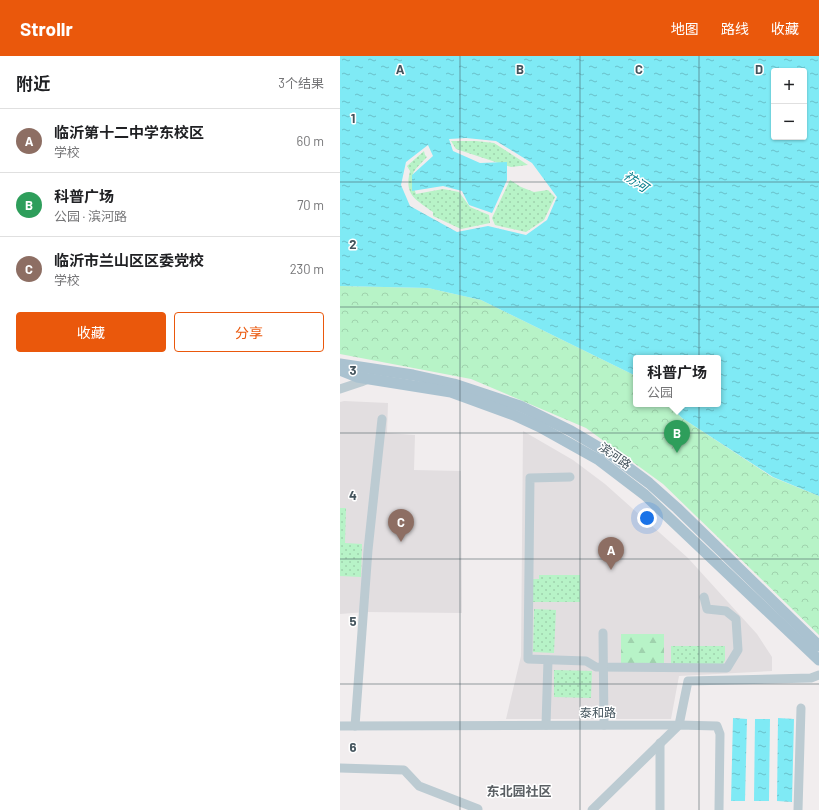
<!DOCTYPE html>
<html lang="zh">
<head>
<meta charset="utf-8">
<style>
  :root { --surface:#fff; --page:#f2f2f2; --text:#202124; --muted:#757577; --line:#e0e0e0; --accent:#ea580c }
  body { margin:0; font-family:Barlow,"Noto Sans SC",sans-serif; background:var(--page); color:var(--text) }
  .controls { position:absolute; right:12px; top:12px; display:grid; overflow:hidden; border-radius:4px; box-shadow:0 1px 3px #0004 }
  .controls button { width:36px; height:36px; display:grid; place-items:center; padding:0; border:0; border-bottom:1px solid var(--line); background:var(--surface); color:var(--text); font:20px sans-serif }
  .you { position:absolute; left:307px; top:462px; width:14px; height:14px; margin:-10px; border:3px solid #fff; border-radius:50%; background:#1a73e8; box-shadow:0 0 0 6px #1a73e833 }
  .badge { display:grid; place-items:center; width:26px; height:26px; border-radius:50%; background:var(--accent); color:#fff; font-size:13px; font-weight:700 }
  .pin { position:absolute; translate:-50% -33px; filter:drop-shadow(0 1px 2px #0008) }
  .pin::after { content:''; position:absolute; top:21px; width:14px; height:12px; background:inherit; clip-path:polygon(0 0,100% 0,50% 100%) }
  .popup { position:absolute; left:293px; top:299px; width:88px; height:52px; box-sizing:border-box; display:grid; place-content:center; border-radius:4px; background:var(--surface); filter:drop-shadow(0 1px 3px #0005); font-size:13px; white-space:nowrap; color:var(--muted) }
  .popup b { font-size:15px; color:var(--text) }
  .popup::after { content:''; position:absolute; left:50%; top:100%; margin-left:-8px; border:8px solid transparent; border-top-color:var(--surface) }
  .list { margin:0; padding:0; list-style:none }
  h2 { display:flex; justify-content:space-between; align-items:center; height:52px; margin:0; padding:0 16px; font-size:17px }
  h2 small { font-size:13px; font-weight:400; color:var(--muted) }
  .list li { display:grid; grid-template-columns:26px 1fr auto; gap:12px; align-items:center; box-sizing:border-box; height:64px; padding:0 16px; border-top:1px solid var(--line) }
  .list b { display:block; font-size:15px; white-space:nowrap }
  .list p { margin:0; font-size:13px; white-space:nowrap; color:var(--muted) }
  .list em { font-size:13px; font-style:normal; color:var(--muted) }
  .actions { display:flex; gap:8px; padding:12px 16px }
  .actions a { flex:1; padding:9px 0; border:1px solid var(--accent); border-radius:4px; text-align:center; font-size:14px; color:var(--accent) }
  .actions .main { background:var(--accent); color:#fff }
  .map { position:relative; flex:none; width:479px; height:754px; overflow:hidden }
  header { display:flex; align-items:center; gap:24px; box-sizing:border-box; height:56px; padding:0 20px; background:var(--accent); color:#fff }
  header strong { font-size:19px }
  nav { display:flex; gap:22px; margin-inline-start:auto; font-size:14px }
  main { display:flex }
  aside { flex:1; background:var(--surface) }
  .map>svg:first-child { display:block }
  .education { fill:#e2dee0 }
  .grass { fill:url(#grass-dots) }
  .forest { fill:url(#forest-firs) }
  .park { fill:url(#park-crowns) }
  .water { fill:url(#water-ripples); fill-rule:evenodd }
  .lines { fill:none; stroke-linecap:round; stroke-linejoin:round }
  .minor { stroke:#bccbd2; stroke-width:9 }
  .major { stroke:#aac2d0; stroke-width:11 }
  .grid { fill:none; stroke:#44545d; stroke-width:1; stroke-opacity:0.55 }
  .labels { text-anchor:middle; stroke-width:3; stroke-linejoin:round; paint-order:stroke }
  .street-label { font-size:12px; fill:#44545d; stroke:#fff }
  .water-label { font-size:13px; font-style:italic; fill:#047e8b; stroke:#fff }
  .neighbourhood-label { font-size:13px; font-weight:bold; fill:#5a5f63; stroke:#fff }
  .grid-label { font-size:13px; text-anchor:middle; font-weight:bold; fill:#44545d; stroke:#fff; stroke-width:3; stroke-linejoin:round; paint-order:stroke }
</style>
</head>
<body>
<header>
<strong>Strollr</strong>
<nav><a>地图</a><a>路线</a><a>收藏</a></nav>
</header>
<main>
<aside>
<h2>附近<small>3个结果</small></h2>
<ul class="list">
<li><span class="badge" style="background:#8d6e63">A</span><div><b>临沂第十二中学东校区</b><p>学校</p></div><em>60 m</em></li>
<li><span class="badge" style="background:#2e9e5b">B</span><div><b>科普广场</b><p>公园 · 滨河路</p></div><em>70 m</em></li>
<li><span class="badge" style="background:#8d6e63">C</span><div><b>临沂市兰山区区委党校</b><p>学校</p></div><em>230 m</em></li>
</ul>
<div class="actions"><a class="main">收藏</a><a>分享</a></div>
</aside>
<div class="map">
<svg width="479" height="754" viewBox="0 0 479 754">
  <defs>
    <pattern id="grass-dots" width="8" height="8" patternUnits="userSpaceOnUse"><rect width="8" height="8" fill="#b7f3c7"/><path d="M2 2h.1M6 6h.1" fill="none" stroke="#9fd2ad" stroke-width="1.8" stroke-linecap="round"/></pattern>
    <pattern id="forest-firs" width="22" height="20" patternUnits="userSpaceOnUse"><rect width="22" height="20" fill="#b7f3c7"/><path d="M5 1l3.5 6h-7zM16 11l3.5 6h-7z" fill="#9fd2ad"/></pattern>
    <pattern id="park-crowns" width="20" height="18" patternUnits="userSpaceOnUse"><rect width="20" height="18" fill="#b7f3c7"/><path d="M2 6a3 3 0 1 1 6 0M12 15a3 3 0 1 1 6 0" fill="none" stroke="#9fd2ad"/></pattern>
    <pattern id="water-ripples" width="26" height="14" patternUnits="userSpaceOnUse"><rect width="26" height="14" fill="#7feaf5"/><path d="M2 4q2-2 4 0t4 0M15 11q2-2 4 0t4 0" fill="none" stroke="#6ac0ca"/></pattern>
  </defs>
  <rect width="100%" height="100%" fill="#f1edee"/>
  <g class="education">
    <polygon points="4,345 48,347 47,377 75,379 74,414 121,415 122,557 26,556 0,558 0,346"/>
    <polygon points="183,375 233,404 265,428 348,502 417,578 432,601 432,615 339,620 331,663 166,663 181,600"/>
  </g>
  <g class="grass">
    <polygon points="111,85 136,85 154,87 188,109 171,111 116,93"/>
    <path d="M84,95L85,99L87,101C72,117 69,116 76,138L103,133L119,136L130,151L149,159L150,167L121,173L93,160V156C75,143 64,139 70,115L67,110Z"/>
    <polygon points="170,124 181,131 194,136 208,134 215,141 204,164 186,176 155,169 152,162"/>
    <polygon points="0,452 6,452 5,487 22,488 21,521 0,520"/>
    <polygon points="199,519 240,519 240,546 193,546 193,523 199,523"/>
    <polygon points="194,553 216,554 214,597 193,596"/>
    <polygon points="331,590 385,590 385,604 383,608 331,609"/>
    <polygon points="214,614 252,615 251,642 214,641"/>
  </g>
  <rect class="forest" x="281" y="578" width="43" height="30"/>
  <polygon class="park" points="0,230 88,232 141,244 296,320 296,348 328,348 342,362 432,421 479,440 479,579 323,428 246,372 131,323 0,298"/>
  <g class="water">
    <path d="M0,0H479V440L433,421L342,362L328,348H378V302H296V320L141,244L88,232L0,230ZM434,15H464V81H434ZM126,82L156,85L192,107L217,141L207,164L186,179L148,170L117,176L70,150L61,129L66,106L88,89L93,100L72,119V135L103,130L122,135L129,149L152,157L167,124V106L140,107L113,95L109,83Z"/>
    <polygon points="393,662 407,663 405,745 391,745"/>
    <polygon points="438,662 454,663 452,746 437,745"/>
    <polygon points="415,663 430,663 429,745 414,745"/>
  </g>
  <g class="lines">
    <g class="minor">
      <polyline points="0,333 21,326 28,323"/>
      <polyline points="230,421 190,422 188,603 246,605 256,611 387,612 398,594 396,563 386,555 367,553 364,541"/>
      <polyline points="263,577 264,669"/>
      <polyline points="206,669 208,604"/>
      <polyline points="0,670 339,669 348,625 471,622 479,619"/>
      <polyline points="15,670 28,494 42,363"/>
      <polyline points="0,712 64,714 79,730 138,753 137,754"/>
      <polyline points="252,754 339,669 377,670 380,678 379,754"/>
      <polyline points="320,754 320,687"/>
      <polyline points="458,754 461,652"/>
    </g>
    <g class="major">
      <polyline points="0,308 73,319 114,328 180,350 231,375 270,398 309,427 337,452 479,590"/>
      <polyline points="0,314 17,321 111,336 174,359 200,371 259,404 305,439 479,604"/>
    </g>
  </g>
  <path class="grid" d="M120,0V754M240,0V754M359,0V754M0,126H479M0,251H479M0,377H479M0,503H479M0,628H479"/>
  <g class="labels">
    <g class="street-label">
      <text transform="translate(275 400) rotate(35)" y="4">滨河路</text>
      <text x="258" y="661">泰和路</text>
    </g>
    <g class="water-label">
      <text transform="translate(296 125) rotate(34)" y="5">祊河</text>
    </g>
    <g class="neighbourhood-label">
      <text x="179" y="740">东北园社区</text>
    </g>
  </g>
  <g class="grid-label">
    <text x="60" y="18">A</text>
    <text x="180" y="18">B</text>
    <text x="299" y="18">C</text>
    <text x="419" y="18">D</text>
    <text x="13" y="67">1</text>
    <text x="13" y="193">2</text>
    <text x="13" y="319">3</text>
    <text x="13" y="444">4</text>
    <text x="13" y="570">5</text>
    <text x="13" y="696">6</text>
  </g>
</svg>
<div class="controls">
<button>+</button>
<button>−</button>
</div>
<div class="you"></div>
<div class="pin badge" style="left:271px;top:514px;background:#8d6e63">A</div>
<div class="pin badge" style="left:337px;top:397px;background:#2e9e5b">B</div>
<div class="popup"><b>科普广场</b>公园</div>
<div class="pin badge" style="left:61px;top:486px;background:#8d6e63">C</div>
</div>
</main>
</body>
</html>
